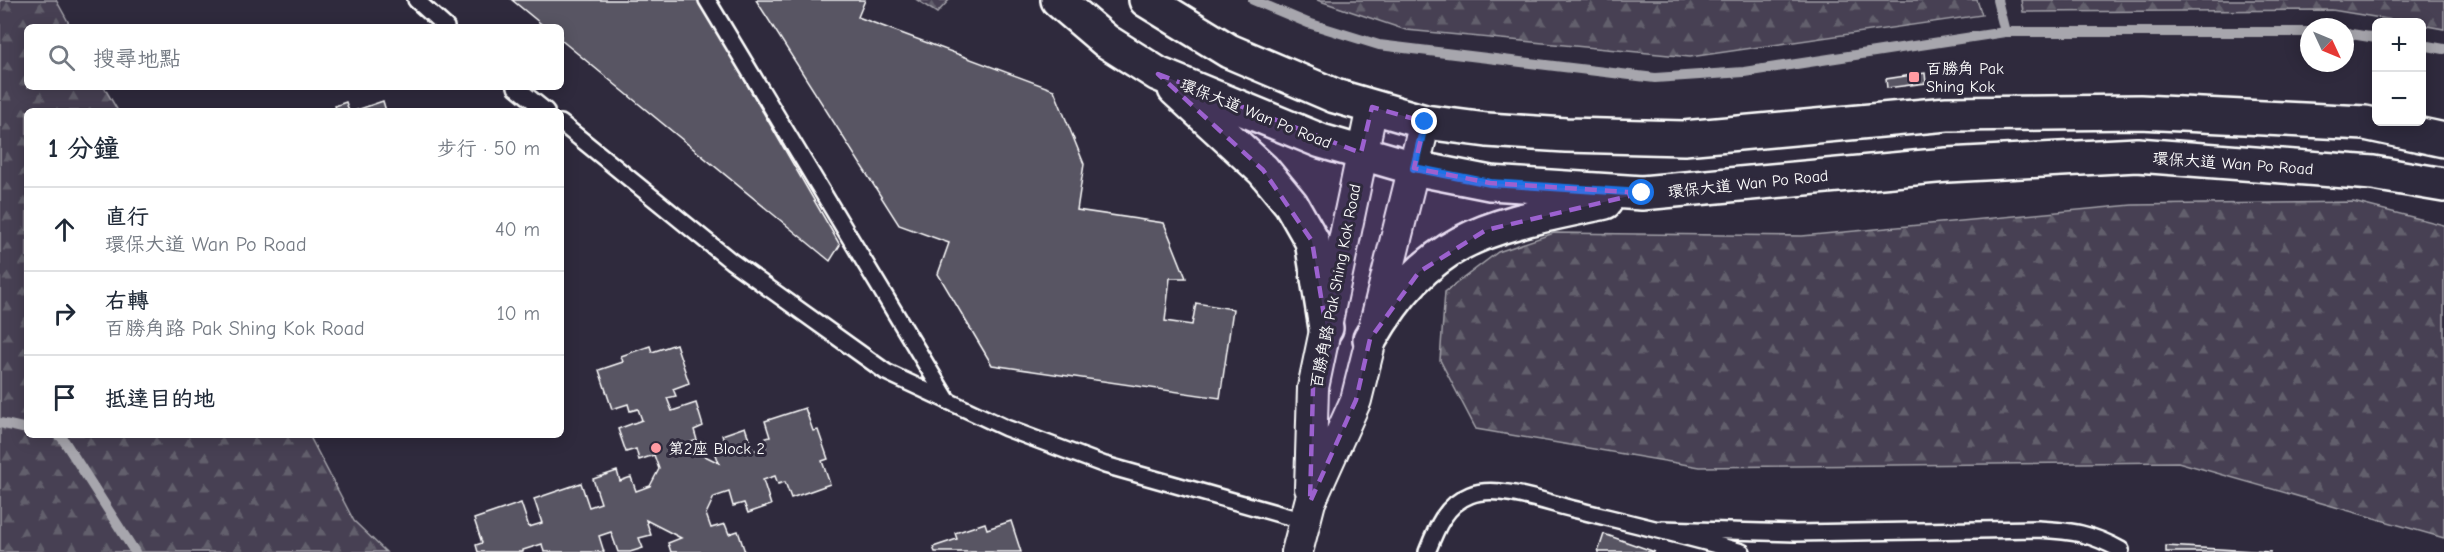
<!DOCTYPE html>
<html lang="zh-TW">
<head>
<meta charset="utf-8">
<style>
  :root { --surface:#fff; --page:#f2f2f3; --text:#1f2937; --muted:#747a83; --line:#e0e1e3 }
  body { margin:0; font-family:"Comic Neue","LXGW WenKai TC",sans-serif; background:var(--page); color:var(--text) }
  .controls { position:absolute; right:18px; top:18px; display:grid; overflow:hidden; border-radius:9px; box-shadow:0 3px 15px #0003 }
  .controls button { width:54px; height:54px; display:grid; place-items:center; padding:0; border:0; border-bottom:2px solid var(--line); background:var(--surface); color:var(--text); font:30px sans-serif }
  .compass { position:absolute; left:2300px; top:18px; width:54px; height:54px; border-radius:50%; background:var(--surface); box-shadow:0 3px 15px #0003; rotate:134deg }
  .stop { position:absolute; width:18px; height:18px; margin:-14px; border:4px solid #1a73e8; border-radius:50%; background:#fff }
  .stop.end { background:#1a73e8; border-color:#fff; box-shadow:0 2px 6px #0008 }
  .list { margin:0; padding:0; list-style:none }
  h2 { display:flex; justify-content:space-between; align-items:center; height:78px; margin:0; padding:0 24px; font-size:26px }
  h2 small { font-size:20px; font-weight:400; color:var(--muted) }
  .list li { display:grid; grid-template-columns:39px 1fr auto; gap:18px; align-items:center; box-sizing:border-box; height:84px; padding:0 24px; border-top:2px solid var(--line) }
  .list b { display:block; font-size:22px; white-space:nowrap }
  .list p { margin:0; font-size:20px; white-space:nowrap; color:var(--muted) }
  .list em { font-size:20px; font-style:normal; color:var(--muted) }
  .icon { flex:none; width:33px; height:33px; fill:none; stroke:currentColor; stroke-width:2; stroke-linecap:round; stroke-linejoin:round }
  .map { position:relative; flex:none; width:2444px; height:552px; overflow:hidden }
  .search { position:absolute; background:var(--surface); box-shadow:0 3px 15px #0003; left:24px; top:24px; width:540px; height:66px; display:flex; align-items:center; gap:15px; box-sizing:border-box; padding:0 21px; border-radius:9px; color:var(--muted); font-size:22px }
  .panel { position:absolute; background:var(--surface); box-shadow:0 3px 15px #0003; left:24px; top:108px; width:540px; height:330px; border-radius:9px }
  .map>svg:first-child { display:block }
  .forest { fill:url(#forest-firs); stroke:#a2a0a8; stroke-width:1.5 }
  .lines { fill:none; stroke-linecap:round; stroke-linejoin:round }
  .stream { stroke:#a7a6ad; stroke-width:10 }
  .building { fill:#595564; stroke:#fff; stroke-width:1.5 }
  .lane-casing { stroke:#fff; stroke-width:20 }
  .street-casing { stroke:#fff; stroke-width:34 }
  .secondary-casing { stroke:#fff; stroke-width:38 }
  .lane { stroke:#2f2a3d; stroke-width:15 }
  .street { stroke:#2f2a3d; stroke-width:30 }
  .secondary { stroke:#2f2a3d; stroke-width:33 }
  .route { stroke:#1a73e8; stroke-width:8 }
  .marked { fill:#9c61cf; fill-opacity:0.2; stroke:#9c61cf; stroke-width:4.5; stroke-dasharray:12 8; stroke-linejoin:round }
  .poi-dot { fill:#ff9aa2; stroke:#2f2a3d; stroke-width:2 }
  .labels { text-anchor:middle; stroke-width:6; stroke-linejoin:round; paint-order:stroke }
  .poi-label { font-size:16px; fill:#fff; stroke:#2f2a3d; text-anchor:start }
  .street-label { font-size:16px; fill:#fff; stroke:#2f2a3d }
</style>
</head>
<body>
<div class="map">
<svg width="2444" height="552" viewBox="0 0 2444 552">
  <defs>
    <pattern id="forest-firs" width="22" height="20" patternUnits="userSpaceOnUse" patternTransform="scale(1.5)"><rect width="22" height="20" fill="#464152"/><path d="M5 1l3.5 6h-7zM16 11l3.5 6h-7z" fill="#625e6c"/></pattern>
  </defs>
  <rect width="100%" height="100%" fill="#2f2a3d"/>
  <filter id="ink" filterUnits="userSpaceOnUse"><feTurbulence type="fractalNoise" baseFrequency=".0167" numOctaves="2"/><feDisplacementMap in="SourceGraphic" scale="12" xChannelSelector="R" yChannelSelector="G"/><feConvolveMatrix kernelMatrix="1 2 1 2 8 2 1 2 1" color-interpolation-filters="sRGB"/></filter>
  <g filter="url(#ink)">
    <g class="forest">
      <polygon points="0,0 56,0 71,27 27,27 27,87 104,87 118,111 27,111 27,435 309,435 354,521 386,552 0,552"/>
      <polygon points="917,0 949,0 937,13"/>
      <polygon points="1317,0 1977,0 1982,15 1690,57 1406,30"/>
      <polygon points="2021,0 2444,0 2444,29 2422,25 2422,22 2405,22 2332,10 2023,12"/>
      <polygon points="2353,202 2444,225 2444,538 2178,462 1700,467 1476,429 1440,360 1445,292 1498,252 1554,233 1802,236 2132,205"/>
    </g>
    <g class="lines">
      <g class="stream">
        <polyline points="1253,0 1308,23 1379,45 1655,78 1744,72 2005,32 2309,32"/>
        <polyline points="1997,0 2005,32"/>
        <polyline points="2345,33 2376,38"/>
        <polyline points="2422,45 2444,49"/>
        <polyline points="0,423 27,429"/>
        <polyline points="57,435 61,436 135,552"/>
      </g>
    </g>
    <g class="building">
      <polygon points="512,0 698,0 840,245 830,261 561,40 561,27 545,27"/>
      <polygon points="756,0 865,0 858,17 1054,90 1084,164 1077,210 1164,223 1186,278 1170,278 1165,321 1192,325 1196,303 1233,309 1220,398 992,365 938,274 949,243 899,225"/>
      <polygon points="1925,73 1926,83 1887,88 1886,79"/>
      <polygon points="383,101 386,111 354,111"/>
      <polygon points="346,102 349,111 337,111 335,106"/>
      <polygon points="676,344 689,383 673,389 676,396 667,398 672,411 696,403 703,426 694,430 697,440 683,445 719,463 714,449 725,445 722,435 745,427 753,451 766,447 763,439 770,437 765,421 805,408 813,431 818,430 828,459 822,461 830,484 791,498 785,482 778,484 775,476 763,480 771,505 748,513 744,503 733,506 729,492 714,497 706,514 711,528 725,524 729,534 738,531 745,552 671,552 668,543 681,538 646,520 651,535 639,538 643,548 630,552 618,552 611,532 599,536 604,552 544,552 542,544 523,550 523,552 478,552 476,545 482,543 474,519 521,503 529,527 542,523 534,499 581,483 589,507 601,503 593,479 617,471 620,481 631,477 636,491 650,486 659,469 654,455 639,460 636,449 626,452 618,429 642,420 638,409 630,411 628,404 612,409 599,370 623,362 621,356 650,346 652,352"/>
      <polygon points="1011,521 1021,552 935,552 933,547 957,539 955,533 985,523 987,529"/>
      <polygon points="1604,534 1655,552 1598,552"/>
      <polygon points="2166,546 2271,552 2166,552"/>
    </g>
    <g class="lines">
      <g class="lane-casing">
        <g id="lane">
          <polyline points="416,0 446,27"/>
          <polyline points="707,0 948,401"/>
          <polyline points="516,87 546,111"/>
          <polyline points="561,123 731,261 886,372 1006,428 1105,465 1304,521"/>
          <path d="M1662,529L1795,533L2038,529C2073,531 2090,533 2121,550"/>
          <path d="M1427,552C1436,529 1445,505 1470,495C1497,484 1545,502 1573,509C1630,523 1686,536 1742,552"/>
        </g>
      </g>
      <g class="street-casing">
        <g id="street">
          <polyline points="1310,488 1313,388 1372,107"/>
          <polyline points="1297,552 1310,502 1356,400 1425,122"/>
        </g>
      </g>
      <g class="secondary-casing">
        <g id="secondary">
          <polyline points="1058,0 1106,41 1158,74 1321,141 1414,168 1490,183 1642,193 1947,165 2137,155 2373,173 2444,185"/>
          <polyline points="1146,0 1229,51 1335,96 1425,122 1487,130 1566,135 1684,138 1947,114 2140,112 2365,123 2444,140"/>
          <polyline points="1175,89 1263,170 1291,204 1312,241 1326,328"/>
          <path d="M1370,339C1431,232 1493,226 1605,202"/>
        </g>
      </g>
      <use href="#lane" class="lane"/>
      <use href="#street" class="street"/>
      <use href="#secondary" class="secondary"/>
    </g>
  </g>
  <g class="lines" filter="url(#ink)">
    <polyline class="route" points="1425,122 1414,168 1490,183 1642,193"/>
  </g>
  <path class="marked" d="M1158,74L1361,153L1372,107L1425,122L1414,168L1490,183L1642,193L1486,230L1419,272L1370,339L1356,400L1310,502L1313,388L1326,328L1312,241L1263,170Z"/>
  <g class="poi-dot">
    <rect x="1908" y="71" width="12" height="12" rx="3"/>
    <circle cx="656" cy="448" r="6"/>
  </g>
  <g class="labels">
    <g class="poi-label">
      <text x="1926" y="74">百勝角 Pak<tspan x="1926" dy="18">Shing Kok</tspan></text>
      <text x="668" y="454">第2座 Block 2</text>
    </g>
    <g class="street-label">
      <text transform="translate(1256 113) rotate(22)" y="6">環保大道 Wan Po Road</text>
      <text transform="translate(2233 163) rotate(4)" y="6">環保大道 Wan Po Road</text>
      <text transform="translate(1748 183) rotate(-6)" y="6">環保大道 Wan Po Road</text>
      <text transform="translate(1335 286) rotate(-79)" y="6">百勝角路 Pak Shing Kok Road</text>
    </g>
  </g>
</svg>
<div class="controls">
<button>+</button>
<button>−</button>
</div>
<svg class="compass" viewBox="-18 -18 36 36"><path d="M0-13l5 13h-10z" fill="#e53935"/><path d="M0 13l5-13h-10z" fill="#747a83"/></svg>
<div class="stop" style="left:1642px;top:193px"></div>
<div class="stop end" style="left:1425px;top:122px"></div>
<div class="search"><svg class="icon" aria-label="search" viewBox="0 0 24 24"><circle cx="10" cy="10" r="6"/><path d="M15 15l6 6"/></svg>搜尋地點</div>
<section class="panel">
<h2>1 分鐘<small>步行 · 50 m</small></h2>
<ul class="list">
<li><svg class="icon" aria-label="ahead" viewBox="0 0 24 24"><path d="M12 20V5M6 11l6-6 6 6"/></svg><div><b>直行</b><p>環保大道 Wan Po Road</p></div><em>40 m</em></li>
<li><svg class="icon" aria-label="right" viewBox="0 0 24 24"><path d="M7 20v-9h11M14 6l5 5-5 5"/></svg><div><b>右轉</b><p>百勝角路 Pak Shing Kok Road</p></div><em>10 m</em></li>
<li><svg class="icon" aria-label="arrive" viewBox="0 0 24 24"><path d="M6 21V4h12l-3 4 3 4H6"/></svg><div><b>抵達目的地</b></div></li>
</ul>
</section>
</div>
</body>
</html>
